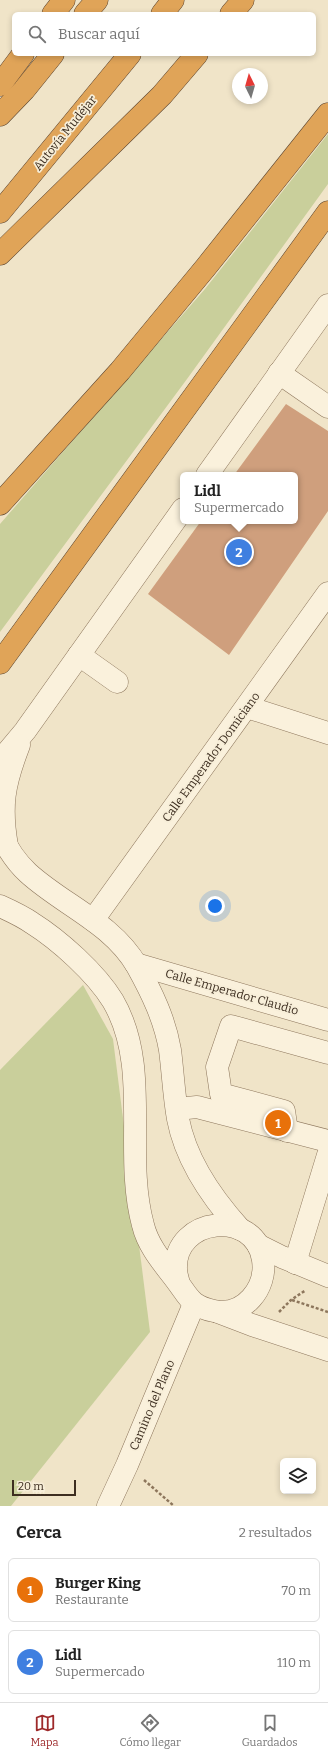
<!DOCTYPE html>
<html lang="es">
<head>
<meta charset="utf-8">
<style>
  :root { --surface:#fff; --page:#f6f6f6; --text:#222; --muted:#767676; --line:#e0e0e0; --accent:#9e2a2b }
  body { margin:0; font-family:Bitter,serif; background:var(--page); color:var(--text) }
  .controls { position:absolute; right:12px; bottom:12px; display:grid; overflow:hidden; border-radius:6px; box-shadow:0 2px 6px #0003 }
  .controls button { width:36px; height:36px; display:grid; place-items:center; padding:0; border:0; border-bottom:1px solid var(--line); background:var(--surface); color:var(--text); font:20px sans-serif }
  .compass { position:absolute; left:232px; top:68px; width:36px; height:36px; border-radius:50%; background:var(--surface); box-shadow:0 2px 6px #0003; rotate:355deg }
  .scale { position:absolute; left:12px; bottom:10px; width:64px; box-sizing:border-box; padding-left:4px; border:2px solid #3d2e20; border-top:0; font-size:11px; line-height:14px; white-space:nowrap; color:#3d2e20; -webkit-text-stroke:3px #f7eed8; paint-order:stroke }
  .you { position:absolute; left:215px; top:906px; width:14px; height:14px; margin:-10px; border:3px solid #fff; border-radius:50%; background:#1a73e8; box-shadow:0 0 0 6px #1a73e833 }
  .badge { display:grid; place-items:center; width:26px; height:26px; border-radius:50%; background:var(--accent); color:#fff; font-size:13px; font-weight:700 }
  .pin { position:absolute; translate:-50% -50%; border:2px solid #fff; box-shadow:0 1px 4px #0006 }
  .popup { position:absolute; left:180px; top:472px; width:118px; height:52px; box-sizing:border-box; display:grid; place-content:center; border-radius:6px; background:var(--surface); filter:drop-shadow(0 1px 3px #0005); font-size:13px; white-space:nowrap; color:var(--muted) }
  .popup b { font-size:15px; color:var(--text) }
  .popup::after { content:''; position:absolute; left:50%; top:100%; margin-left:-8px; border:8px solid transparent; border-top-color:var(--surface) }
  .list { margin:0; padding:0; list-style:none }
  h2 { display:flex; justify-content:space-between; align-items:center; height:52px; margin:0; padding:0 16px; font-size:17px }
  h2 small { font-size:13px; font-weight:400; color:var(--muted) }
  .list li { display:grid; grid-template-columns:26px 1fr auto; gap:12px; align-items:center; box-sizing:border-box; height:64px; margin:0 8px 8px; padding:0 8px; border:1px solid var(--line); border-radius:6px }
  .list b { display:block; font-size:15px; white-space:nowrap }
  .list p { margin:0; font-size:13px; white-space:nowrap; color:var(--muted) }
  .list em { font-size:13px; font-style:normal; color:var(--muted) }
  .icon { flex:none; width:22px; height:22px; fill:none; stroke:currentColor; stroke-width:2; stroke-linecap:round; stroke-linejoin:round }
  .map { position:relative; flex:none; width:328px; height:1506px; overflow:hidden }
  .search { position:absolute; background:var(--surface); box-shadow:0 2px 6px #0003; left:12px; right:12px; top:12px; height:44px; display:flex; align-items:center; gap:10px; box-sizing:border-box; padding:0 14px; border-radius:6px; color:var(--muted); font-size:15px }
  .sheet { height:196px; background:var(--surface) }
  nav { display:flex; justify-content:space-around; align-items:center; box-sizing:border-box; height:56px; border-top:1px solid var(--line); background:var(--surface); font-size:11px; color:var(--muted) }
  nav a { display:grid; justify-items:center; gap:2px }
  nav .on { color:var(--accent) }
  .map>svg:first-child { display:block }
  .green { fill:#c9cf9b }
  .building { fill:#cf9f7d }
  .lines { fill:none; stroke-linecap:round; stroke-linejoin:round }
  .minor-casing { stroke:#8d765c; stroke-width:23 }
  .highway-casing { stroke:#5b4430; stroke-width:23 }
  .path { stroke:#8d765c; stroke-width:2.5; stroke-dasharray:3 2; stroke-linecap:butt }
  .minor { stroke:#faf1dc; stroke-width:22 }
  .highway { stroke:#e0a458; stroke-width:22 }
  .labels { text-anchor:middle; stroke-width:3.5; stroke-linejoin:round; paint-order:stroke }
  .street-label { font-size:12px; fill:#3d2e20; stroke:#f7eed8 }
</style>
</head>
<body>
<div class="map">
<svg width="328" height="1506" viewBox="0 0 328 1506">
  <rect width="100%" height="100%" fill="#f0e4c8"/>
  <g class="green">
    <polygon points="328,134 328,184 187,379 0,632 0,524 205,289"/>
    <polygon points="83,985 113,1039 150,1332 11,1506 0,1506 0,1070"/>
  </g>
  <polygon class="building" points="286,404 328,431 328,511 229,655 148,594 201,521 295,521 295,475 234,475"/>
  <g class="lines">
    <g class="minor-casing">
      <g id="minor">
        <polyline points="279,373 328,407"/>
        <polyline points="207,475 328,305"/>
        <polyline points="79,655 117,682"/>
        <polyline points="247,707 328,733"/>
        <polyline points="0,761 25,731 183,509"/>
        <path d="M0,833C7,848 16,862 28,873C63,905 112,923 137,966C152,993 165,1020 170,1050C173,1073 174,1097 178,1119C186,1161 212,1198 240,1229"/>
        <path d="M7,846C0,805 4,784 19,745"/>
        <path d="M0,906C11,911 22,916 32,923C59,940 96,973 113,1001C152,1068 123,1152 143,1225C148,1246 163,1263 176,1280C189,1297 190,1306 214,1311C244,1317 267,1288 263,1260C255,1208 174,1217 176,1269C176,1274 178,1279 179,1284"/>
        <polyline points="93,920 328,593"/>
        <polyline points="136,964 328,1020"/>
        <polyline points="177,1109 197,1107 328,1141"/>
        <polyline points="287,1131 284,1111 221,1094 217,1067 231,1026 328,1053"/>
        <polyline points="258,1245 282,1257 328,1276"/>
        <polyline points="295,1263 328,1155"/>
        <polyline points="218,1312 252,1325 328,1350"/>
        <polyline points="108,1506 127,1465 194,1304"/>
      </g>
    </g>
    <g class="highway-casing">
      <g id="highway">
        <polyline points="53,14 64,0"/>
        <polyline points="85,14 97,0"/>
        <polyline points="162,14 173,0"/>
        <polyline points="231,14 243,0"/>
        <polyline points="0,85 23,54"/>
        <polyline points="0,115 24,90 53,54"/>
        <polyline points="0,212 130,54"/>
        <polyline points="0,254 162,95 197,54"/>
        <polyline points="0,504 120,371 206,267 328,114"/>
        <polyline points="0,663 328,212"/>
      </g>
    </g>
    <g class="path">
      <polyline points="292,1300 328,1312"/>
      <polyline points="279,1312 291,1300 306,1290"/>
      <polyline points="144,1480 174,1506"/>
    </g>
    <use href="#minor" class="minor"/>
    <use href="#highway" class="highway"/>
  </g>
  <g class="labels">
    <g class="street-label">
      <text transform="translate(65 133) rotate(-51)" y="4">Autovía Mudéjar</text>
      <text transform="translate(211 757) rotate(-54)" y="4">Calle Emperador Domiciano</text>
      <text transform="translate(232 992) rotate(16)" y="4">Calle Emperador Claudio</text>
      <text transform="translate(152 1405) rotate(-67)" y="4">Camino del Plano</text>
    </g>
  </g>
</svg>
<div class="controls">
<button><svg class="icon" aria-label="layers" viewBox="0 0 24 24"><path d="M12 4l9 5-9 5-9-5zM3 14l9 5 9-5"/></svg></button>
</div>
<svg class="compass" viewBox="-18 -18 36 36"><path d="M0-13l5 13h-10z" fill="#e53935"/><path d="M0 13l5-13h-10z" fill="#767676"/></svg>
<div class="scale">20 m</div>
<div class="you"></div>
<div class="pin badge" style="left:278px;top:1123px;background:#e8710a">1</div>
<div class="pin badge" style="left:239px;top:552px;background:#3f7fe0">2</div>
<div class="popup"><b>Lidl</b>Supermercado</div>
<div class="search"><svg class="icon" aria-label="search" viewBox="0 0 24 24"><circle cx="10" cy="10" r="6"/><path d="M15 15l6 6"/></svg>Buscar aquí</div>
</div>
<section class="sheet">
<h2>Cerca<small>2 resultados</small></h2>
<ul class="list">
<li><span class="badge" style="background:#e8710a">1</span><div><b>Burger King</b><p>Restaurante</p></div><em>70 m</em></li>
<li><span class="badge" style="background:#3f7fe0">2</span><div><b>Lidl</b><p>Supermercado</p></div><em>110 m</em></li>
</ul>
</section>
<nav>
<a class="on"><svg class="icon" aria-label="map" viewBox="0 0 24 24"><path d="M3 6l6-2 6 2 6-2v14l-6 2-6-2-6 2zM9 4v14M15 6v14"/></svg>Mapa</a>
<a><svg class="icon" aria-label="directions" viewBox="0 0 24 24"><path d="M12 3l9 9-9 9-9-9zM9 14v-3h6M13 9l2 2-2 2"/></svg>Cómo llegar</a>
<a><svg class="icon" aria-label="saved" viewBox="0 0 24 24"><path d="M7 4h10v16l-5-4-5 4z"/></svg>Guardados</a>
</nav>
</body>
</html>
